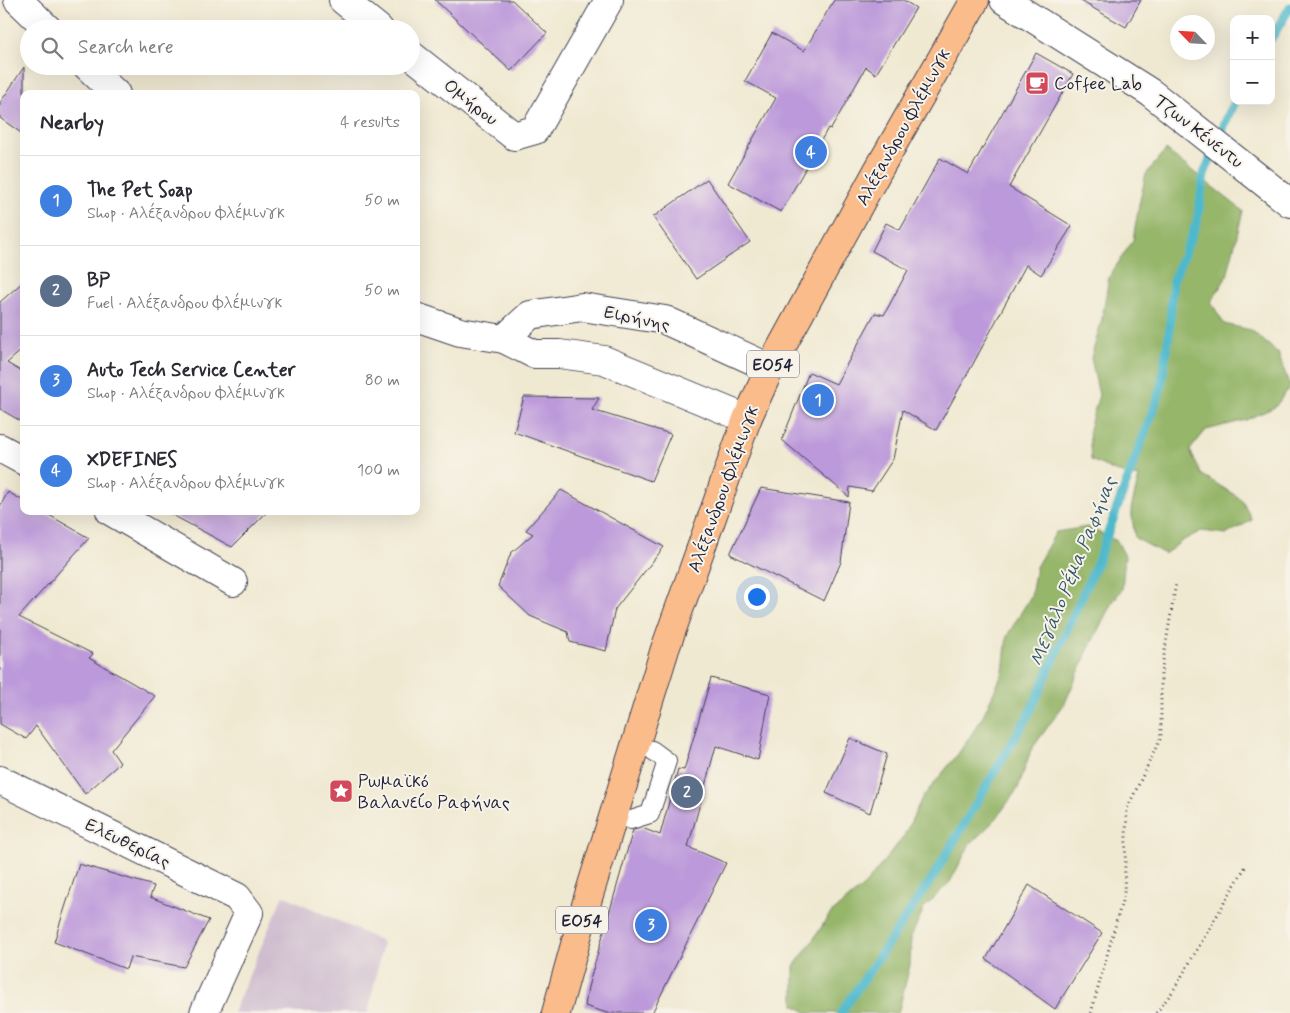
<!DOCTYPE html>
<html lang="en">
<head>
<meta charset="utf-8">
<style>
  :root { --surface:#fff; --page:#f2f2f3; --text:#2b2b33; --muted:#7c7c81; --line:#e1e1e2; --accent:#d1495b }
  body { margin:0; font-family:Mynerve,sans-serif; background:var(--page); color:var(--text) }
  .controls { position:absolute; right:15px; top:15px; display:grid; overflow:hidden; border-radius:10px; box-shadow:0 5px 20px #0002 }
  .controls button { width:45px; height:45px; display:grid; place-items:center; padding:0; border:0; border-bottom:1px solid var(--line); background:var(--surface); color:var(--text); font:25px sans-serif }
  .compass { position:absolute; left:1170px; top:15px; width:45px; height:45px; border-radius:50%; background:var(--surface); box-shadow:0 5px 20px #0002; rotate:295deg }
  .you { position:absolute; left:756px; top:596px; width:18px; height:18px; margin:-12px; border:4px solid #fff; border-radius:50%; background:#1a73e8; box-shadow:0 0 0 8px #1a73e833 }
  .badge { display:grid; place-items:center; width:32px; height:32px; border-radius:50%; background:var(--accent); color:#fff; font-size:16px; font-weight:700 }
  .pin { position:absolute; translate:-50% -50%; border:2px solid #fff; box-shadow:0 1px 5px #0006 }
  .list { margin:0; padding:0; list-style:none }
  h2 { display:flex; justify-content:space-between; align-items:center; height:65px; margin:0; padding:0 20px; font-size:21px }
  h2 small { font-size:16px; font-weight:400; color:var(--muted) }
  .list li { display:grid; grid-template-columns:32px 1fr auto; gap:15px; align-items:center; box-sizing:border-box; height:90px; padding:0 20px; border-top:1px solid var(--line) }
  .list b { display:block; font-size:19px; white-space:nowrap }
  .list p { margin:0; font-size:16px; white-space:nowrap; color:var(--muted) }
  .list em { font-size:16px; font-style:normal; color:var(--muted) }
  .icon { flex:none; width:28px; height:28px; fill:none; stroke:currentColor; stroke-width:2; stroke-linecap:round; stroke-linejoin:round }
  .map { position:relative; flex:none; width:1290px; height:1013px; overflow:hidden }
  .search { position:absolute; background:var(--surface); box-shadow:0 5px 20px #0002; left:20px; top:20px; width:400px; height:55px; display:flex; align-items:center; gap:12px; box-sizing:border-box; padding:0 18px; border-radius:28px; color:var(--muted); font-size:19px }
  .panel { position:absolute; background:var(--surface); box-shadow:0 5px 20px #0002; left:20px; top:90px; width:400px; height:425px; border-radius:10px }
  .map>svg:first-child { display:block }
  .industrial { fill:#cfbdcf }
  .forest { fill:#96b66a; stroke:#5c6c52 }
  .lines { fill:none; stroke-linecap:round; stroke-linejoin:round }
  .stream { stroke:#4fb9cc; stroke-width:9 }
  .building { fill:#bc99da }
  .service-casing { stroke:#414052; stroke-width:20 }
  .minor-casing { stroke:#414052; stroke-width:30 }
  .tertiary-casing { stroke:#414052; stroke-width:30 }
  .primary-casing { stroke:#414052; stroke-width:30 }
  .path { stroke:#414052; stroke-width:3; stroke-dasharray:1 4; stroke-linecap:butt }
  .service { stroke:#fff; stroke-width:18 }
  .minor { stroke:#fff; stroke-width:28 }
  .tertiary { stroke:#fff; stroke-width:28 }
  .primary { stroke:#fabc8b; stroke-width:28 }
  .labels { text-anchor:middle; stroke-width:4; stroke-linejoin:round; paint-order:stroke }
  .shield { fill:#f7f3e8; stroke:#62616f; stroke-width:1 }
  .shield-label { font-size:16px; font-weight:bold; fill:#22223b }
  .poi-label { font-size:18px; fill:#22223b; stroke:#f7f3e8; text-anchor:start }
  .street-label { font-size:18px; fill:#22223b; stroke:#f7f3e8 }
  .water-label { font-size:19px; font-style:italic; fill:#32576e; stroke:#f7f3e8 }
</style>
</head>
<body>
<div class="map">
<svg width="1290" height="1013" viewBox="0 0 1290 1013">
  <rect width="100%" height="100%" fill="#f7f3e8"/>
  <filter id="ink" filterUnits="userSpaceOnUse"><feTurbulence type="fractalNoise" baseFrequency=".02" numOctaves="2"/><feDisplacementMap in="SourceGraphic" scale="10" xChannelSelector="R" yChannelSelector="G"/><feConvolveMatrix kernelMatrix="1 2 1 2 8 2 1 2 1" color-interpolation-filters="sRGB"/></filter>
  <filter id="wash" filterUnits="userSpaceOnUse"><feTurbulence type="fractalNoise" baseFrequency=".0096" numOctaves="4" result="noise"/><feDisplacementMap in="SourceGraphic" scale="20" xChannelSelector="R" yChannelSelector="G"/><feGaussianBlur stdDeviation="1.12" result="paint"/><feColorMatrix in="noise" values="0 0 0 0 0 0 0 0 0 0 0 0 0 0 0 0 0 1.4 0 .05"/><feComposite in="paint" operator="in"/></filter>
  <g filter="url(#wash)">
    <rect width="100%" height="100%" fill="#f0e9d2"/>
    <polygon class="industrial" points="283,895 383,942 368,1013 233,1013"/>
    <g class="forest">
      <polygon points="1166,150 1243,211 1227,276 1211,302 1224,324 1251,330 1278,353 1290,387 1275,407 1246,420 1206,430 1190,450 1201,474 1241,499 1252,520 1227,534 1201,531 1182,541 1165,554 1135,538 1131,509 1139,477 1115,471 1091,460 1089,429 1099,395 1091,358 1102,319 1109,277 1133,240 1139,205 1146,174"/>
      <polygon points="1087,527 1117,541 1125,556 1122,589 1110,606 1088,650 1065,703 1031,750 1018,788 996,819 970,844 950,882 924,908 911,937 910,965 898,1013 808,1013 794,1005 794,966 811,943 830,914 865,885 904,836 922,798 958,754 981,720 1003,672 1007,636 1031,596 1036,567 1056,532"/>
    </g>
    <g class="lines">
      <g class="stream">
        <polyline points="1271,39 1290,7"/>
        <polyline points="841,1013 933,877 1031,710 1097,563 1160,391 1169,335 1173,281 1197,222 1204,174 1230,111 1236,101"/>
      </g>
    </g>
    <g id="blocks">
      <g class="building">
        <polygon points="435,0 512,0 547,33 511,71"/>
        <polygon points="834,0 903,0 916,8 876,74 866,67 831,129 828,128 781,212 728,183 776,98 745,81 772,33 804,51"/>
        <polygon points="1079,0 1141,0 1126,27"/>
        <polygon points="1036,53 1073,74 1009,187 1072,226 1041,275 1026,265 973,364 936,430 903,410 893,459 872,491 850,487 849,497 782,440 809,372 836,384 875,313 884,315 908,270 872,251 886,223 900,230 940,158 968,174"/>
        <polygon points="24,67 24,135 0,118 0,103"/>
        <polygon points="707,179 750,242 696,279 653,217"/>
        <polygon points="24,281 24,348 7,363 24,373 24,423 0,409 0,302"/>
        <polygon points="524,397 599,398 592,410 671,434 651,481 514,432"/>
        <polygon points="761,488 849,502 841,562 824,601 730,554"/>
        <polygon points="561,490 664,547 615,609 606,651 570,642 568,632 530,616 498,586 511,553 533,534 526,530"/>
        <polygon points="8,492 24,501 24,511 42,511 89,538 19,617 93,654 89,658 155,696 111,750 120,763 85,794 36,726 26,739 0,724 0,506"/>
        <polygon points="165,511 268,511 232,547"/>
        <polygon points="711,678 770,694 758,760 716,746 688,847 726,863 652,1013 607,1013 585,1006 588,987 633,830 642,828 660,835 678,769 684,770"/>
        <polygon points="850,738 887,754 870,813 826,793"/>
        <polygon points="79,864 154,886 150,897 209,920 184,967 130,957 126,969 54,942"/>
        <polygon points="1029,885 1102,933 1055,1009 986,959"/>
      </g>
    </g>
  </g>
  <g filter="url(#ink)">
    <use href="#blocks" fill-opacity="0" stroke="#414052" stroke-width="1"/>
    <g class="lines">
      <g class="service-casing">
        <polyline id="service" points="631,820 650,814 667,761 652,750"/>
      </g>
      <g class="minor-casing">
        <g id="minor">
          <polyline points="18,0 48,29"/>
          <polyline points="343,0 379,29"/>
          <polyline points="411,55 514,136 535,130 609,0"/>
          <polyline points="87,66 116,94"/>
          <polyline points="416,317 460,332 504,339 534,354 559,354 604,360 747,419"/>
          <polyline points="504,339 530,315 582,307 665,320 770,368"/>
          <polyline points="0,448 24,461"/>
          <polyline points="110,511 233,582"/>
          <polyline points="0,780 237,897 249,913 204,1013"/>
        </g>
      </g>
      <g class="tertiary-casing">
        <polyline id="tertiary" points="1004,0 1151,93 1290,203"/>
      </g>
      <g class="primary-casing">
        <polyline id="primary" points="556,1013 588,898 665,649 747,419 770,368 877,172 975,0"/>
      </g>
      <g class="path">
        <polyline points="1091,1013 1124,894 1127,809 1161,737 1161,673 1176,583"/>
        <polyline points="1156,1013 1173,991 1247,864"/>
      </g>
      <use href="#service" class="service"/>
      <use href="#minor" class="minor"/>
      <use href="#tertiary" class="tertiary"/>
      <use href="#primary" class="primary"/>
    </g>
  </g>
  <defs>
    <g id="cafe-square" transform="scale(1.25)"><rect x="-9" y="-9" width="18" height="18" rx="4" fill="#d1495b" stroke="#f7f3e8"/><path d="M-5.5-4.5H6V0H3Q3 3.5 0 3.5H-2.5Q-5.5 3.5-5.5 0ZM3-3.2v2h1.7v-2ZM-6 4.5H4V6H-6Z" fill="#fff"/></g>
    <g id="sight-square" transform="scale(1.25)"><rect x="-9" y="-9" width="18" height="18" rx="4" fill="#d1495b" stroke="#f7f3e8"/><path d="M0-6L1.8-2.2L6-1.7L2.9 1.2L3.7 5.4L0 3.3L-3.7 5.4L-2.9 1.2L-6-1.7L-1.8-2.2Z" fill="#fff"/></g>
  </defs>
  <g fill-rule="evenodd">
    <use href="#cafe-square" x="1037" y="83"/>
    <use href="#sight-square" x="341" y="791"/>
  </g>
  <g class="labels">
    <g class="shield">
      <rect x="747" y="350.5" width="52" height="27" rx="4"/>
      <rect x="556" y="906.5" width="52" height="27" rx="4"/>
    </g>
    <g class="shield-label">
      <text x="773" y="370">ΕΟ54</text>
      <text x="582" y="926">ΕΟ54</text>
    </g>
    <g class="poi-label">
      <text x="1054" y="89">Coffee Lab</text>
      <text x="358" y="787">Ρωμαϊκό<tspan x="358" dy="21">Βαλανείο Ραφήνας</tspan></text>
    </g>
    <g class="street-label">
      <text transform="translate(471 102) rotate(38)" y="6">Ομήρου</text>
      <text transform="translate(903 127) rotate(-61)" y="6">Αλέξανδρου Φλέμινγκ</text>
      <text transform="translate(1199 131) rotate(38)" y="6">Τζων Κένεντυ</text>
      <text transform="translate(637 318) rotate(12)" y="6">Ειρήνης</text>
      <text transform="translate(723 489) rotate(-70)" y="6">Αλέξανδρου Φλέμινγκ</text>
      <text transform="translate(128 843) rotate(26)" y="6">Ελευθερίας</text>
    </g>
    <g class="water-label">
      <text transform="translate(1072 571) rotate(-68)" y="7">Μεγάλο Ρέμα Ραφήνας</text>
    </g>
  </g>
</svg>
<div class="controls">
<button>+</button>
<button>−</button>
</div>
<svg class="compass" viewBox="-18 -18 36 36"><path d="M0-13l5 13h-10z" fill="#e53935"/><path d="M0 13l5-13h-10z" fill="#7c7c81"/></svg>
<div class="you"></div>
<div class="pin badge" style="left:818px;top:400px;background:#3f7fe0">1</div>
<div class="pin badge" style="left:687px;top:792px;background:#5c6f8a">2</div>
<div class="pin badge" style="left:651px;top:925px;background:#3f7fe0">3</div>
<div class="pin badge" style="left:811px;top:152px;background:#3f7fe0">4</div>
<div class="search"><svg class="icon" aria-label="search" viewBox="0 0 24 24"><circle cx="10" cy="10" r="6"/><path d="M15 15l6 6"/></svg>Search here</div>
<section class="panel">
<h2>Nearby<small>4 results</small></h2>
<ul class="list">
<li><span class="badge" style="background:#3f7fe0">1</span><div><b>The Pet Soap</b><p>Shop · Αλέξανδρου Φλέμινγκ</p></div><em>50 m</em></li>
<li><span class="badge" style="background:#5c6f8a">2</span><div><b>BP</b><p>Fuel · Αλέξανδρου Φλέμινγκ</p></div><em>50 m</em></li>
<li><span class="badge" style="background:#3f7fe0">3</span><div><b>Auto Tech Service Center</b><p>Shop · Αλέξανδρου Φλέμινγκ</p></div><em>80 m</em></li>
<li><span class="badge" style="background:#3f7fe0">4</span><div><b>XDEFINES</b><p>Shop · Αλέξανδρου Φλέμινγκ</p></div><em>100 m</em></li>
</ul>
</section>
</div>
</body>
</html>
